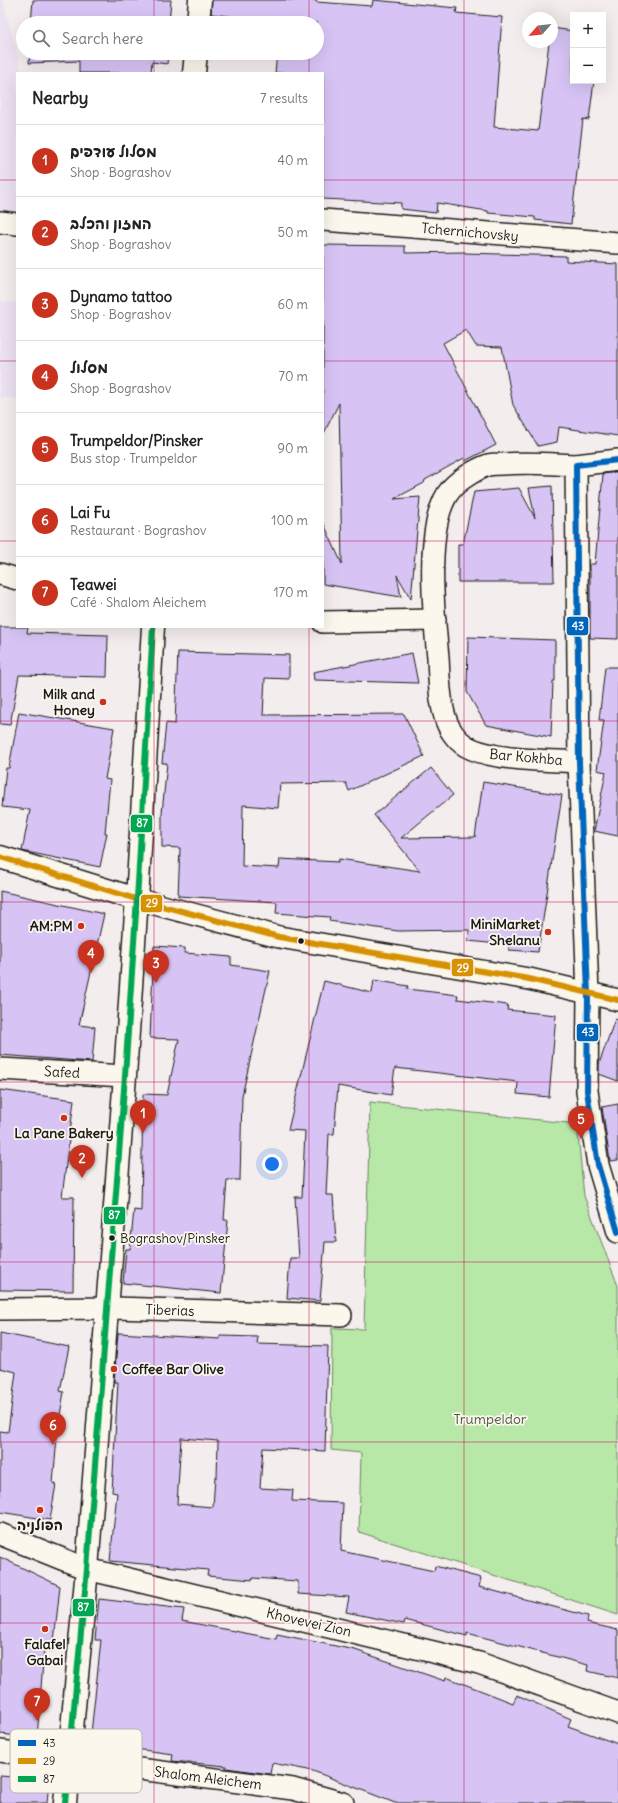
<!DOCTYPE html>
<html lang="en">
<head>
<meta charset="utf-8">
<style>
  :root { --surface:#fff; --page:#f6f6f6; --text:#222; --muted:#767676; --line:#e0e0e0; --accent:#c8321e }
  body { margin:0; font-family:Delius,"Playpen Sans Hebrew",sans-serif; background:var(--page); color:var(--text) }
  .controls { position:absolute; right:12px; top:12px; display:grid; overflow:hidden; border-radius:0px; box-shadow:0 4px 16px #0002 }
  .controls button { width:36px; height:36px; display:grid; place-items:center; padding:0; border:0; border-bottom:1px solid var(--line); background:var(--surface); color:var(--text); font:20px sans-serif }
  .compass { position:absolute; left:522px; top:12px; width:36px; height:36px; border-radius:50%; background:var(--surface); box-shadow:0 4px 16px #0002; rotate:243deg }
  .you { position:absolute; left:272px; top:1164px; width:14px; height:14px; margin:-10px; border:3px solid #fff; border-radius:50%; background:#1a73e8; box-shadow:0 0 0 6px #1a73e833 }
  .badge { display:grid; place-items:center; width:26px; height:26px; border-radius:50%; background:var(--accent); color:#fff; font-size:13px; font-weight:700 }
  .pin { position:absolute; translate:-50% -33px; filter:drop-shadow(0 1px 2px #0008) }
  .pin::after { content:''; position:absolute; top:21px; width:14px; height:12px; background:inherit; clip-path:polygon(0 0,100% 0,50% 100%) }
  .list { margin:0; padding:0; list-style:none }
  h2 { display:flex; justify-content:space-between; align-items:center; height:52px; margin:0; padding:0 16px; font-size:17px }
  h2 small { font-size:13px; font-weight:400; color:var(--muted) }
  .list li { display:grid; grid-template-columns:26px 1fr auto; gap:12px; align-items:center; box-sizing:border-box; height:72px; padding:0 16px; border-top:1px solid var(--line) }
  .list b { display:block; font-size:15px; white-space:nowrap }
  .list p { margin:0; font-size:13px; white-space:nowrap; color:var(--muted) }
  .list em { font-size:13px; font-style:normal; color:var(--muted) }
  .icon { flex:none; width:22px; height:22px; fill:none; stroke:currentColor; stroke-width:2; stroke-linecap:round; stroke-linejoin:round }
  .map { position:relative; flex:none; width:618px; height:1803px; overflow:hidden }
  .search { position:absolute; background:var(--surface); box-shadow:0 4px 16px #0002; left:16px; top:16px; width:308px; height:44px; display:flex; align-items:center; gap:10px; box-sizing:border-box; padding:0 14px; border-radius:22px; color:var(--muted); font-size:15px }
  .panel { position:absolute; background:var(--surface); box-shadow:0 4px 16px #0002; left:16px; top:72px; width:308px; height:556px; border-radius:0px }
  .map>svg:first-child { display:block }
  .built { fill:#ebe1f0 }
  .green { fill:#b8e8a7; stroke:#6a8262 }
  .building { fill:#d7c4f5; stroke:#1c1c1c; fill-rule:evenodd }
  .lines { fill:none; stroke-linecap:round; stroke-linejoin:round }
  .street-casing { stroke:#1c1c1c; stroke-width:24 }
  .secondary-casing { stroke:#1c1c1c; stroke-width:25 }
  .street { stroke:#fbf7ec; stroke-width:21 }
  .secondary { stroke:#fbf7ec; stroke-width:22 }
  .bus-1-casing { stroke:#fbf7ec; stroke-width:9 }
  .bus-2-casing { stroke:#fbf7ec; stroke-width:9 }
  .bus-3-casing { stroke:#fbf7ec; stroke-width:9 }
  .bus-1 { stroke:#0065bd; stroke-width:6 }
  .bus-2 { stroke:#d69104; stroke-width:6 }
  .bus-3 { stroke:#00a651; stroke-width:6 }
  .grid { fill:none; stroke:#c2185b; stroke-width:1; stroke-opacity:0.55 }
  .poi-dot { fill:#c8321e; stroke:#fbf7ec; stroke-width:1.5 }
  .bus-dot { fill:#1c1c1c; stroke:#fbf7ec; stroke-width:1.5 }
  .labels { text-anchor:middle; stroke-width:3.5; stroke-linejoin:round; paint-order:stroke }
  .bus-label { font-size:13px; fill:#1c1c1c; stroke:#fbf7ec; text-anchor:start }
  .street-label { font-size:14px; fill:#1c1c1c; stroke:#fbf7ec }
  .poi-label { font-size:14px; font-weight:bold; fill:#1c1c1c; stroke:#fbf7ec; text-anchor:end }
  .park-label { font-size:14px; fill:#4b5946; stroke:#fbf7ec }
  .key { fill:#fbf7ec; stroke:#b8b5ae; stroke-width:1 }
  .key-label { font-size:11px; fill:#1c1c1c }
  .line-badge { stroke:#fbf7ec; stroke-width:1.5 }
  .badge-label { font-size:11px; text-anchor:middle; font-weight:bold; fill:#fff }
</style>
</head>
<body>
<div class="map">
<svg width="618" height="1803" viewBox="0 0 618 1803">
  <rect width="100%" height="100%" fill="#f4edee"/>
  <filter id="ink" filterUnits="userSpaceOnUse"><feTurbulence type="fractalNoise" baseFrequency=".025" numOctaves="2"/><feDisplacementMap in="SourceGraphic" scale="8" xChannelSelector="R" yChannelSelector="G"/><feConvolveMatrix kernelMatrix="1 2 1 2 8 2 1 2 1" color-interpolation-filters="sRGB"/></filter>
  <g filter="url(#ink)">
    <g class="built">
      <polygon points="0,0 3,0 22,73 17,73 17,215 0,212"/>
      <polygon points="0,301 17,303 17,399 0,397"/>
    </g>
    <polygon class="green" points="370,1102 577,1124 584,1196 618,1286 618,1615 359,1532 361,1453 331,1450 332,1328 364,1329"/>
    <g class="building">
      <polygon points="33,0 171,0 169,23 31,23"/>
      <polygon points="212,0 316,0 316,2 372,6 373,0 457,8 456,13 502,17 494,127 538,131 549,42 552,42 552,28 573,31 573,81 594,81 589,120 583,119 571,224 535,220 535,217 488,213 488,211 437,203 436,213 401,209 401,203 323,199 323,73 275,73 277,53 317,53 317,23 279,23 279,22 211,14"/>
      <polygon points="30,53 168,53 167,64 152,62 151,73 79,73 79,61 29,63"/>
      <polygon points="323,245 405,246 405,253 465,252 465,253 566,256 566,261 618,264 618,436 559,427 557,442 538,446 513,405 502,347 476,346 466,330 443,343 496,445 465,461 464,458 425,480 424,483 394,499 420,497 411,599 397,575 401,597 323,584 323,522 342,564 339,403 323,435"/>
      <polygon points="618,472 618,639 590,638 590,564 595,564 603,474"/>
      <polygon points="552,486 554,582 458,582 458,544 463,544 474,492 519,488 535,518 529,488"/>
      <polygon points="0,627 28,627 27,633 108,635 107,677 19,675 10,725 0,724"/>
      <polygon points="468,637 555,640 555,681 553,681 551,737 486,725 467,692"/>
      <polygon points="178,652 289,655 289,679 265,678 263,715 404,714 424,756 349,791 346,783 280,784 278,808 243,805 242,866 279,868 280,859 338,862 339,859 420,871 374,815 431,768 453,795 401,838 475,837 483,782 562,795 538,952 509,950 509,945 468,941 469,930 398,931 329,921 330,917 276,913 277,902 178,896 180,848 162,847 162,813 167,763 162,763 166,723 175,724"/>
      <polygon points="412,653 418,683 314,680 313,672"/>
      <polygon points="605,667 618,667 618,836 594,831 606,772 597,770 604,720 599,720"/>
      <polygon points="19,712 114,728 105,779 110,780 105,833 107,833 100,867 22,851 30,810 2,807 6,768 9,768"/>
      <polygon points="0,891 104,914 79,1025 95,1027 92,1062 0,1055"/>
      <polygon points="154,946 185,948 185,953 231,957 231,965 270,971 242,1096 240,1180 227,1180 224,1220 228,1220 221,1293 123,1283 126,1249 130,1249 134,1210 141,1211 143,1094 167,1095 179,1039 150,1038"/>
      <polygon points="374,980 408,986 407,989 458,995 457,999 508,1005 507,1010 556,1015 549,1097 517,1094 518,1082 395,1068 391,1095 338,1086 334,1134 329,1134 326,1195 333,1195 336,1242 325,1242 320,1301 287,1298 290,1258 299,1258 295,1197 302,1197 305,1131 288,1130 324,981 372,993"/>
      <polygon points="615,1019 618,1020 618,1081 599,1074 599,1064"/>
      <polygon points="0,1090 74,1100 62,1197 74,1197 73,1291 0,1290"/>
      <polygon points="618,1104 618,1160 610,1161 602,1107"/>
      <polygon points="0,1333 69,1347 60,1391 64,1392 58,1426 53,1483 56,1484 50,1520 0,1512 0,1431 8,1432 16,1372 0,1368"/>
      <path d="M118,1333L220,1339V1336L258,1337L257,1344L328,1346L325,1451L263,1448L260,1488L293,1490L292,1501L343,1503L341,1551L434,1571L435,1566L481,1578L479,1587L588,1616L587,1623L618,1630V1678L587,1671L588,1665L467,1633V1636L405,1620L404,1624L346,1612L349,1597L298,1594V1581L253,1578V1580L207,1576L208,1570L110,1561L117,1493L112,1492L118,1382H114ZM181,1438L218,1441L217,1477H215L213,1507L177,1504Z"/>
      <polygon points="0,1557 60,1586 53,1651 44,1650 37,1738 0,1734"/>
      <polygon points="99,1599 184,1609 182,1621 276,1639 277,1634 355,1650 445,1681 446,1677 513,1703 517,1695 571,1719 568,1726 618,1744 618,1803 395,1803 313,1771 272,1763 270,1774 226,1768 226,1766 172,1761 173,1754 90,1743 101,1640 95,1640"/>
      <polygon points="0,1776 49,1780 47,1803 0,1803"/>
    </g>
    <g class="lines">
      <g class="street-casing">
        <g id="street">
          <polyline points="323,220 618,243"/>
          <polyline points="0,222 17,224"/>
          <polyline points="618,460 576,465 579,762 588,994 587,1091 598,1165 618,1232"/>
          <path d="M576,465C551,464 527,462 503,464C498,464 492,464 488,465C477,469 460,479 452,488C423,520 434,616 438,657C439,676 439,698 445,717C448,728 456,740 466,746C492,761 548,760 579,762"/>
          <polyline points="0,574 17,579"/>
          <polyline points="323,622 435,620"/>
          <polyline points="136,899 279,937 529,979 618,1000"/>
          <polyline points="0,1069 125,1076"/>
          <polyline points="0,1309 115,1308 341,1315"/>
          <polyline points="0,1534 87,1569 479,1663 618,1713"/>
          <polyline points="0,1751 293,1789 343,1803"/>
        </g>
      </g>
      <g class="secondary-casing">
        <g id="secondary">
          <polyline points="198,23 200,0"/>
          <polyline points="194,73 196,53"/>
          <polyline points="0,857 136,899"/>
          <polyline points="65,1803 87,1569 125,1076 138,883 153,627"/>
        </g>
      </g>
      <use href="#street" class="street"/>
      <use href="#secondary" class="secondary"/>
      <g class="bus-1-casing">
        <polyline id="bus-1" points="618,460 576,465 579,762 588,994 587,1091 598,1165 618,1232"/>
      </g>
      <g class="bus-2-casing">
        <polyline id="bus-2" points="0,857 136,899 279,937 529,979 618,1000"/>
      </g>
      <g class="bus-3-casing">
        <polyline id="bus-3" points="65,1803 87,1569 125,1076 138,883 153,627"/>
      </g>
      <use href="#bus-1" class="bus-1"/>
      <use href="#bus-2" class="bus-2"/>
      <use href="#bus-3" class="bus-3"/>
    </g>
  </g>
  <path class="grid" d="M154,0V23M309,0V23M464,0V1803M154,53V73M309,53V73M0,180H17M323,180H618M0,361H17M323,361H618M0,541H17M323,541H618M154,627V1803M309,627V1803M0,721H618M0,902H618M0,1082H618M0,1262H618M0,1442H618M0,1623H618"/>
  <g class="poi-dot">
    <circle cx="103" cy="702" r="4"/>
    <circle cx="81" cy="926" r="4"/>
    <circle cx="548" cy="932" r="4"/>
    <circle cx="64" cy="1118" r="4"/>
    <circle cx="114" cy="1369" r="4"/>
    <circle cx="40" cy="1510" r="4"/>
    <circle cx="45" cy="1629" r="4"/>
  </g>
  <g class="bus-dot">
    <circle cx="301" cy="941" r="3.5"/>
    <circle cx="112" cy="1238" r="3.5"/>
  </g>
  <g class="labels">
    <g class="bus-label">
      <text x="120" y="1243">Bograshov/Pinsker</text>
    </g>
    <g class="street-label">
      <text transform="translate(470 232) rotate(5)" y="5">Tchernichovsky</text>
      <text transform="translate(526 757) rotate(5)" y="5">Bar Kokhba</text>
      <text transform="translate(62 1072) rotate(3)" y="5">Safed</text>
      <text transform="translate(170 1310) rotate(2)" y="5">Tiberias</text>
      <text transform="translate(309 1622) rotate(13)" y="5">Khovevei Zion</text>
      <text transform="translate(208 1778) rotate(7)" y="5">Shalom Aleichem</text>
    </g>
    <g class="poi-label">
      <text x="95" y="699">Milk and<tspan x="95" dy="16">Honey</tspan></text>
      <text x="540" y="929">MiniMarket<tspan x="540" dy="16">Shelanu</tspan></text>
      <text x="73" y="931">AM:PM</text>
      <text x="64" y="1138" text-anchor="middle">La Pane Bakery</text>
      <text x="122" y="1374" text-anchor="start">Coffee Bar Olive</text>
      <text x="40" y="1530" text-anchor="middle">הפולניה</text>
      <text x="45" y="1649" text-anchor="middle">Falafel<tspan x="45" dy="16">Gabai</tspan></text>
    </g>
    <g class="park-label">
      <text x="490" y="1424">Trumpeldor</text>
    </g>
  </g>
  <rect x="10" y="1729" width="132" height="64" rx="6" class="key"/>
  <rect x="18" y="1740" width="18" height="6" fill="#0065bd"/>
  <rect x="18" y="1758" width="18" height="6" fill="#d69104"/>
  <rect x="18" y="1776" width="18" height="6" fill="#00a651"/>
  <g class="key-label">
    <text x="43" y="1747">43</text>
    <text x="43" y="1765">29</text>
    <text x="43" y="1783">87</text>
  </g>
  <g class="line-badge">
    <rect x="566" y="616" width="23" height="20" rx="4" fill="#0065bd"/>
    <rect x="130" y="814" width="23" height="19" rx="4" fill="#00a651"/>
    <rect x="140" y="894" width="23" height="19" rx="4" fill="#d69104"/>
    <rect x="451" y="958" width="23" height="19" rx="4" fill="#d69104"/>
    <rect x="576" y="1023" width="23" height="19" rx="4" fill="#0065bd"/>
    <rect x="103" y="1206" width="23" height="19" rx="4" fill="#00a651"/>
    <rect x="72" y="1598" width="23" height="19" rx="4" fill="#00a651"/>
  </g>
  <g class="badge-label">
    <text x="578" y="630">43</text>
    <text x="142" y="827">87</text>
    <text x="152" y="907">29</text>
    <text x="463" y="972">29</text>
    <text x="588" y="1036">43</text>
    <text x="114" y="1219">87</text>
    <text x="83" y="1611">87</text>
  </g>
</svg>
<div class="controls">
<button>+</button>
<button>−</button>
</div>
<svg class="compass" viewBox="-18 -18 36 36"><path d="M0-13l5 13h-10z" fill="#e53935"/><path d="M0 13l5-13h-10z" fill="#767676"/></svg>
<div class="you"></div>
<div class="pin badge" style="left:143px;top:1133px">1</div>
<div class="pin badge" style="left:82px;top:1178px">2</div>
<div class="pin badge" style="left:156px;top:983px">3</div>
<div class="pin badge" style="left:91px;top:973px">4</div>
<div class="pin badge" style="left:581px;top:1139px">5</div>
<div class="pin badge" style="left:53px;top:1445px">6</div>
<div class="pin badge" style="left:37px;top:1721px">7</div>
<div class="search"><svg class="icon" aria-label="search" viewBox="0 0 24 24"><circle cx="10" cy="10" r="6"/><path d="M15 15l6 6"/></svg>Search here</div>
<section class="panel">
<h2>Nearby<small>7 results</small></h2>
<ul class="list">
<li><span class="badge">1</span><div><b>מסלול עודפים</b><p>Shop · Bograshov</p></div><em>40 m</em></li>
<li><span class="badge">2</span><div><b>המזון והכלב</b><p>Shop · Bograshov</p></div><em>50 m</em></li>
<li><span class="badge">3</span><div><b>Dynamo tattoo</b><p>Shop · Bograshov</p></div><em>60 m</em></li>
<li><span class="badge">4</span><div><b>מסלול</b><p>Shop · Bograshov</p></div><em>70 m</em></li>
<li><span class="badge">5</span><div><b>Trumpeldor/Pinsker</b><p>Bus stop · Trumpeldor</p></div><em>90 m</em></li>
<li><span class="badge">6</span><div><b>Lai Fu</b><p>Restaurant · Bograshov</p></div><em>100 m</em></li>
<li><span class="badge">7</span><div><b>Teawei</b><p>Café · Shalom Aleichem</p></div><em>170 m</em></li>
</ul>
</section>
</div>
</body>
</html>
